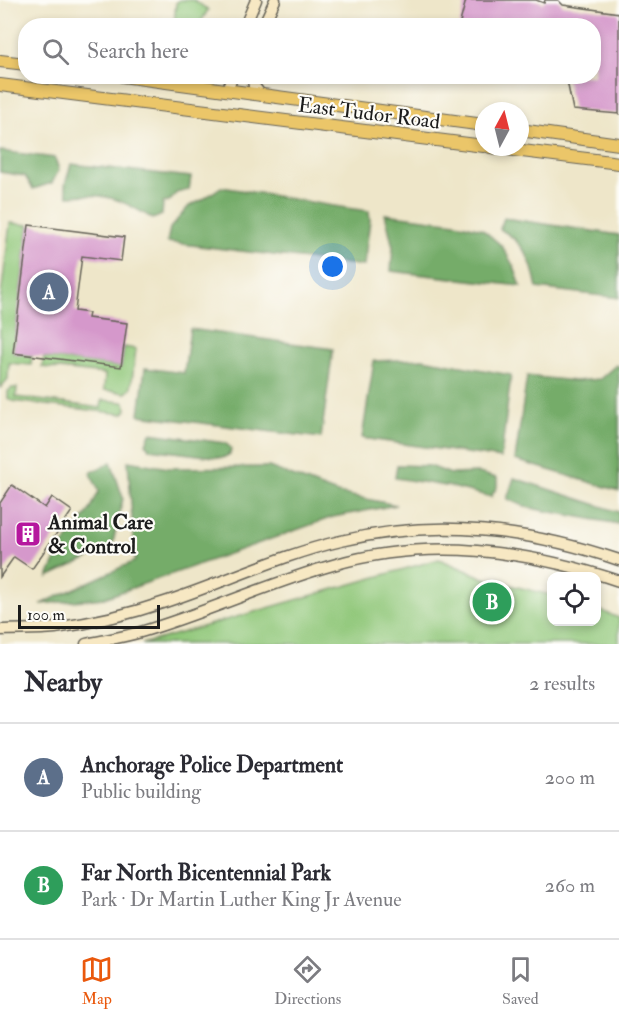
<!DOCTYPE html>
<html lang="en">
<head>
<meta charset="utf-8">
<style>
  :root { --surface:#fff; --page:#f7f7f7; --text:#2b2b33; --muted:#7c7c81; --line:#e1e1e2; --accent:#ea580c }
  body { margin:0; font-family:"IM FELL Double Pica",serif; background:var(--page); color:var(--text) }
  .controls { position:absolute; right:18px; bottom:18px; display:grid; overflow:hidden; border-radius:12px; box-shadow:0 3px 9px #0003 }
  .controls button { width:54px; height:54px; display:grid; place-items:center; padding:0; border:0; border-bottom:2px solid var(--line); background:var(--surface); color:var(--text); font:30px sans-serif }
  .compass { position:absolute; left:475px; top:102px; width:54px; height:54px; border-radius:50%; background:var(--surface); box-shadow:0 3px 9px #0003; rotate:7deg }
  .scale { position:absolute; left:18px; bottom:15px; width:142px; box-sizing:border-box; padding-left:6px; border:3px solid #1c1c1c; border-top:0; font-size:16px; line-height:21px; white-space:nowrap; color:#1c1c1c; -webkit-text-stroke:4px #fdfcf7; paint-order:stroke }
  .you { position:absolute; left:333px; top:267px; width:21px; height:21px; margin:-15px; border:4px solid #fff; border-radius:50%; background:#1a73e8; box-shadow:0 0 0 9px #1a73e833 }
  .badge { display:grid; place-items:center; width:39px; height:39px; border-radius:50%; background:var(--accent); color:#fff; font-size:20px; font-weight:700 }
  .pin { position:absolute; translate:-50% -50%; border:3px solid #fff; box-shadow:0 2px 6px #0006 }
  .list { margin:0; padding:0; list-style:none }
  h2 { display:flex; justify-content:space-between; align-items:center; height:78px; margin:0; padding:0 24px; font-size:26px }
  h2 small { font-size:20px; font-weight:400; color:var(--muted) }
  .list li { display:grid; grid-template-columns:39px 1fr auto; gap:18px; align-items:center; box-sizing:border-box; height:108px; padding:0 24px; border-top:2px solid var(--line) }
  .list b { display:block; font-size:22px; white-space:nowrap }
  .list p { margin:0; font-size:20px; white-space:nowrap; color:var(--muted) }
  .list em { font-size:20px; font-style:normal; color:var(--muted) }
  .icon { flex:none; width:33px; height:33px; fill:none; stroke:currentColor; stroke-width:2; stroke-linecap:round; stroke-linejoin:round }
  .map { position:relative; flex:none; width:619px; height:644px; overflow:hidden }
  .search { position:absolute; background:var(--surface); box-shadow:0 3px 9px #0003; left:18px; right:18px; top:18px; height:66px; display:flex; align-items:center; gap:15px; box-sizing:border-box; padding:0 21px; border-radius:24px; color:var(--muted); font-size:22px }
  .sheet { height:294px; background:var(--surface) }
  nav { display:flex; justify-content:space-around; align-items:center; box-sizing:border-box; height:84px; border-top:2px solid var(--line); background:var(--surface); font-size:16px; color:var(--muted) }
  nav a { display:grid; justify-items:center; gap:3px }
  nav .on { color:var(--accent) }
  .map>svg:first-child { display:block }
  .green { fill:#90c779; stroke:#56724a; stroke-width:1.5 }
  .forest { fill:#74ac69; stroke:#486442; stroke-width:1.5 }
  .building { fill:#d598cb }
  .lines { fill:none; stroke-linecap:round; stroke-linejoin:round }
  .secondary-casing { stroke:#666359; stroke-width:13 }
  .primary-casing { stroke:#666359; stroke-width:14 }
  .secondary { stroke:#f7e8c3; stroke-width:10 }
  .primary { stroke:#ebc669; stroke-width:12 }
  .labels { text-anchor:middle; stroke-width:4.5; stroke-linejoin:round; paint-order:stroke }
  .street-label { font-size:21px; fill:#1c1c1c; stroke:#fdfcf7 }
  .poi-label { font-size:21px; font-weight:bold; fill:#1c1c1c; stroke:#fdfcf7; text-anchor:start }
</style>
</head>
<body>
<div class="map">
<svg width="619" height="644" viewBox="0 0 619 644">
  <rect width="100%" height="100%" fill="#fdfcf7"/>
  <filter id="ink" filterUnits="userSpaceOnUse"><feTurbulence type="fractalNoise" baseFrequency=".0167" numOctaves="2"/><feDisplacementMap in="SourceGraphic" scale="12" xChannelSelector="R" yChannelSelector="G"/><feConvolveMatrix kernelMatrix="1 2 1 2 8 2 1 2 1" color-interpolation-filters="sRGB"/></filter>
  <filter id="wash" filterUnits="userSpaceOnUse"><feTurbulence type="fractalNoise" baseFrequency=".008" numOctaves="4" result="noise"/><feDisplacementMap in="SourceGraphic" scale="24" xChannelSelector="R" yChannelSelector="G"/><feGaussianBlur stdDeviation="1.35" result="paint"/><feColorMatrix in="noise" values="0 0 0 0 0 0 0 0 0 0 0 0 0 0 0 0 0 1.4 0 .05"/><feComposite in="paint" operator="in"/></filter>
  <g filter="url(#wash)">
    <rect width="100%" height="100%" fill="#eee6c9"/>
    <g class="green">
      <polygon points="180,0 194,0 208,10 199,25 174,25 176,3"/>
      <polygon points="10,223 29,225 13,353 32,355 31,365 9,363 8,379 0,388 0,304"/>
      <polygon points="124,347 136,349 131,388 126,393 104,390 105,374 42,367 44,357 121,367"/>
      <polygon points="12,388 17,388 16,397 101,408 102,400 123,402 126,405 126,411 123,414 12,401 8,398 8,391"/>
      <polygon points="439,559 489,580 551,595 552,622 596,622 597,609 619,618 619,644 142,644"/>
    </g>
    <g class="forest">
      <polygon points="0,151 55,158 59,170 52,183 33,189 25,176 0,172"/>
      <path d="M71,164L191,177L189,190L176,193L171,200L163,203L162,215L153,219C121,199 108,193 68,196L65,185Z"/>
      <path d="M221,187C270,194 319,205 369,211L370,220L364,266L167,242L170,228L189,206L202,200Z"/>
      <polygon points="385,214 456,223 482,229 502,246 514,267 521,286 391,271 393,247"/>
      <path d="M504,218L619,235V298L537,288C532,261 525,243 500,229Z"/>
      <polygon points="190,329 333,349 321,438 139,415 145,368 184,373"/>
      <polygon points="423,359 511,375 501,458 362,438 374,361"/>
      <polygon points="616,365 619,366 619,491 515,460 527,376 575,381 600,379"/>
      <polygon points="150,433 225,443 231,448 230,454 223,458 149,449 146,444"/>
      <polygon points="128,461 169,468 269,467 337,493 396,505 333,517 104,598 41,604 135,561"/>
      <polygon points="111,462 123,498 112,547 48,577 61,548 90,510 99,491 90,473"/>
      <polygon points="397,465 430,466 451,474 479,473 497,478 497,487 491,497 452,487 395,478"/>
      <polygon points="514,478 619,512 619,524 529,508 507,499"/>
    </g>
    <g id="blocks">
      <g class="building">
        <polygon points="466,0 536,0 544,3 545,0 558,0 563,5 619,13 619,114 573,110 566,76 594,76 594,26 459,26"/>
        <polygon points="29,225 124,237 121,261 82,256 75,311 89,313 88,318 127,323 121,367 13,353"/>
        <polygon points="12,485 45,508 52,497 72,511 32,569 14,557 0,577 0,503"/>
      </g>
    </g>
  </g>
  <g filter="url(#ink)">
    <use href="#blocks" fill-opacity="0" stroke="#666359" stroke-width="1.5"/>
    <g class="lines">
      <g class="secondary-casing">
        <g id="secondary">
          <polyline points="245,26 256,0"/>
          <polyline points="263,26 275,0"/>
          <polyline points="252,76 254,86 261,95"/>
          <polyline points="227,90 233,76"/>
          <path d="M0,630C18,629 37,630 55,628C91,623 130,614 165,602C223,583 283,554 341,541C437,518 527,529 619,560"/>
          <path d="M86,644C105,640 125,637 144,631C208,612 269,583 333,565C430,537 525,550 619,581"/>
        </g>
      </g>
      <g class="primary-casing">
        <g id="primary">
          <polyline points="0,61 26,64"/>
          <polyline points="122,76 484,125"/>
          <polyline points="0,85 484,146"/>
          <polyline points="520,130 619,144"/>
          <polyline points="490,147 619,163"/>
        </g>
      </g>
      <use href="#secondary" class="secondary"/>
      <use href="#primary" class="primary"/>
    </g>
  </g>
  <defs>
    <g id="building-square" transform="scale(1.35)"><rect x="-9" y="-9" width="18" height="18" rx="4" fill="#b5179e" stroke="#fdfcf7"/><path d="M-4-6H4V6H1V3H-1V6H-4ZM-2.5-4.3h1.7v1.8h-1.7ZM.8-4.3h1.7v1.8H.8ZM-2.5-1h1.7V.8h-1.7ZM.8-1h1.7V.8H.8Z" fill="#fff"/></g>
  </defs>
  <g fill-rule="evenodd">
    <use href="#building-square" x="28" y="534"/>
  </g>
  <g class="labels">
    <g class="street-label">
      <text transform="translate(369 113) rotate(7)" y="7">East Tudor Road</text>
    </g>
    <g class="poi-label">
      <text x="48" y="529">Animal Care<tspan x="48" dy="24">&amp; Control</tspan></text>
    </g>
  </g>
</svg>
<div class="controls">
<button><svg class="icon" aria-label="locate" viewBox="0 0 24 24"><circle cx="12" cy="12" r="6"/><path d="M12 2v4M12 18v4M2 12h4M18 12h4"/></svg></button>
</div>
<svg class="compass" viewBox="-18 -18 36 36"><path d="M0-13l5 13h-10z" fill="#e53935"/><path d="M0 13l5-13h-10z" fill="#7c7c81"/></svg>
<div class="scale">100 m</div>
<div class="you"></div>
<div class="pin badge" style="left:49px;top:292px;background:#5c6f8a">A</div>
<div class="pin badge" style="left:492px;top:602px;background:#2e9e5b">B</div>
<div class="search"><svg class="icon" aria-label="search" viewBox="0 0 24 24"><circle cx="10" cy="10" r="6"/><path d="M15 15l6 6"/></svg>Search here</div>
</div>
<section class="sheet">
<h2>Nearby<small>2 results</small></h2>
<ul class="list">
<li><span class="badge" style="background:#5c6f8a">A</span><div><b>Anchorage Police Department</b><p>Public building</p></div><em>200 m</em></li>
<li><span class="badge" style="background:#2e9e5b">B</span><div><b>Far North Bicentennial Park</b><p>Park · Dr Martin Luther King Jr Avenue</p></div><em>260 m</em></li>
</ul>
</section>
<nav>
<a class="on"><svg class="icon" aria-label="map" viewBox="0 0 24 24"><path d="M3 6l6-2 6 2 6-2v14l-6 2-6-2-6 2zM9 4v14M15 6v14"/></svg>Map</a>
<a><svg class="icon" aria-label="directions" viewBox="0 0 24 24"><path d="M12 3l9 9-9 9-9-9zM9 14v-3h6M13 9l2 2-2 2"/></svg>Directions</a>
<a><svg class="icon" aria-label="saved" viewBox="0 0 24 24"><path d="M7 4h10v16l-5-4-5 4z"/></svg>Saved</a>
</nav>
</body>
</html>
